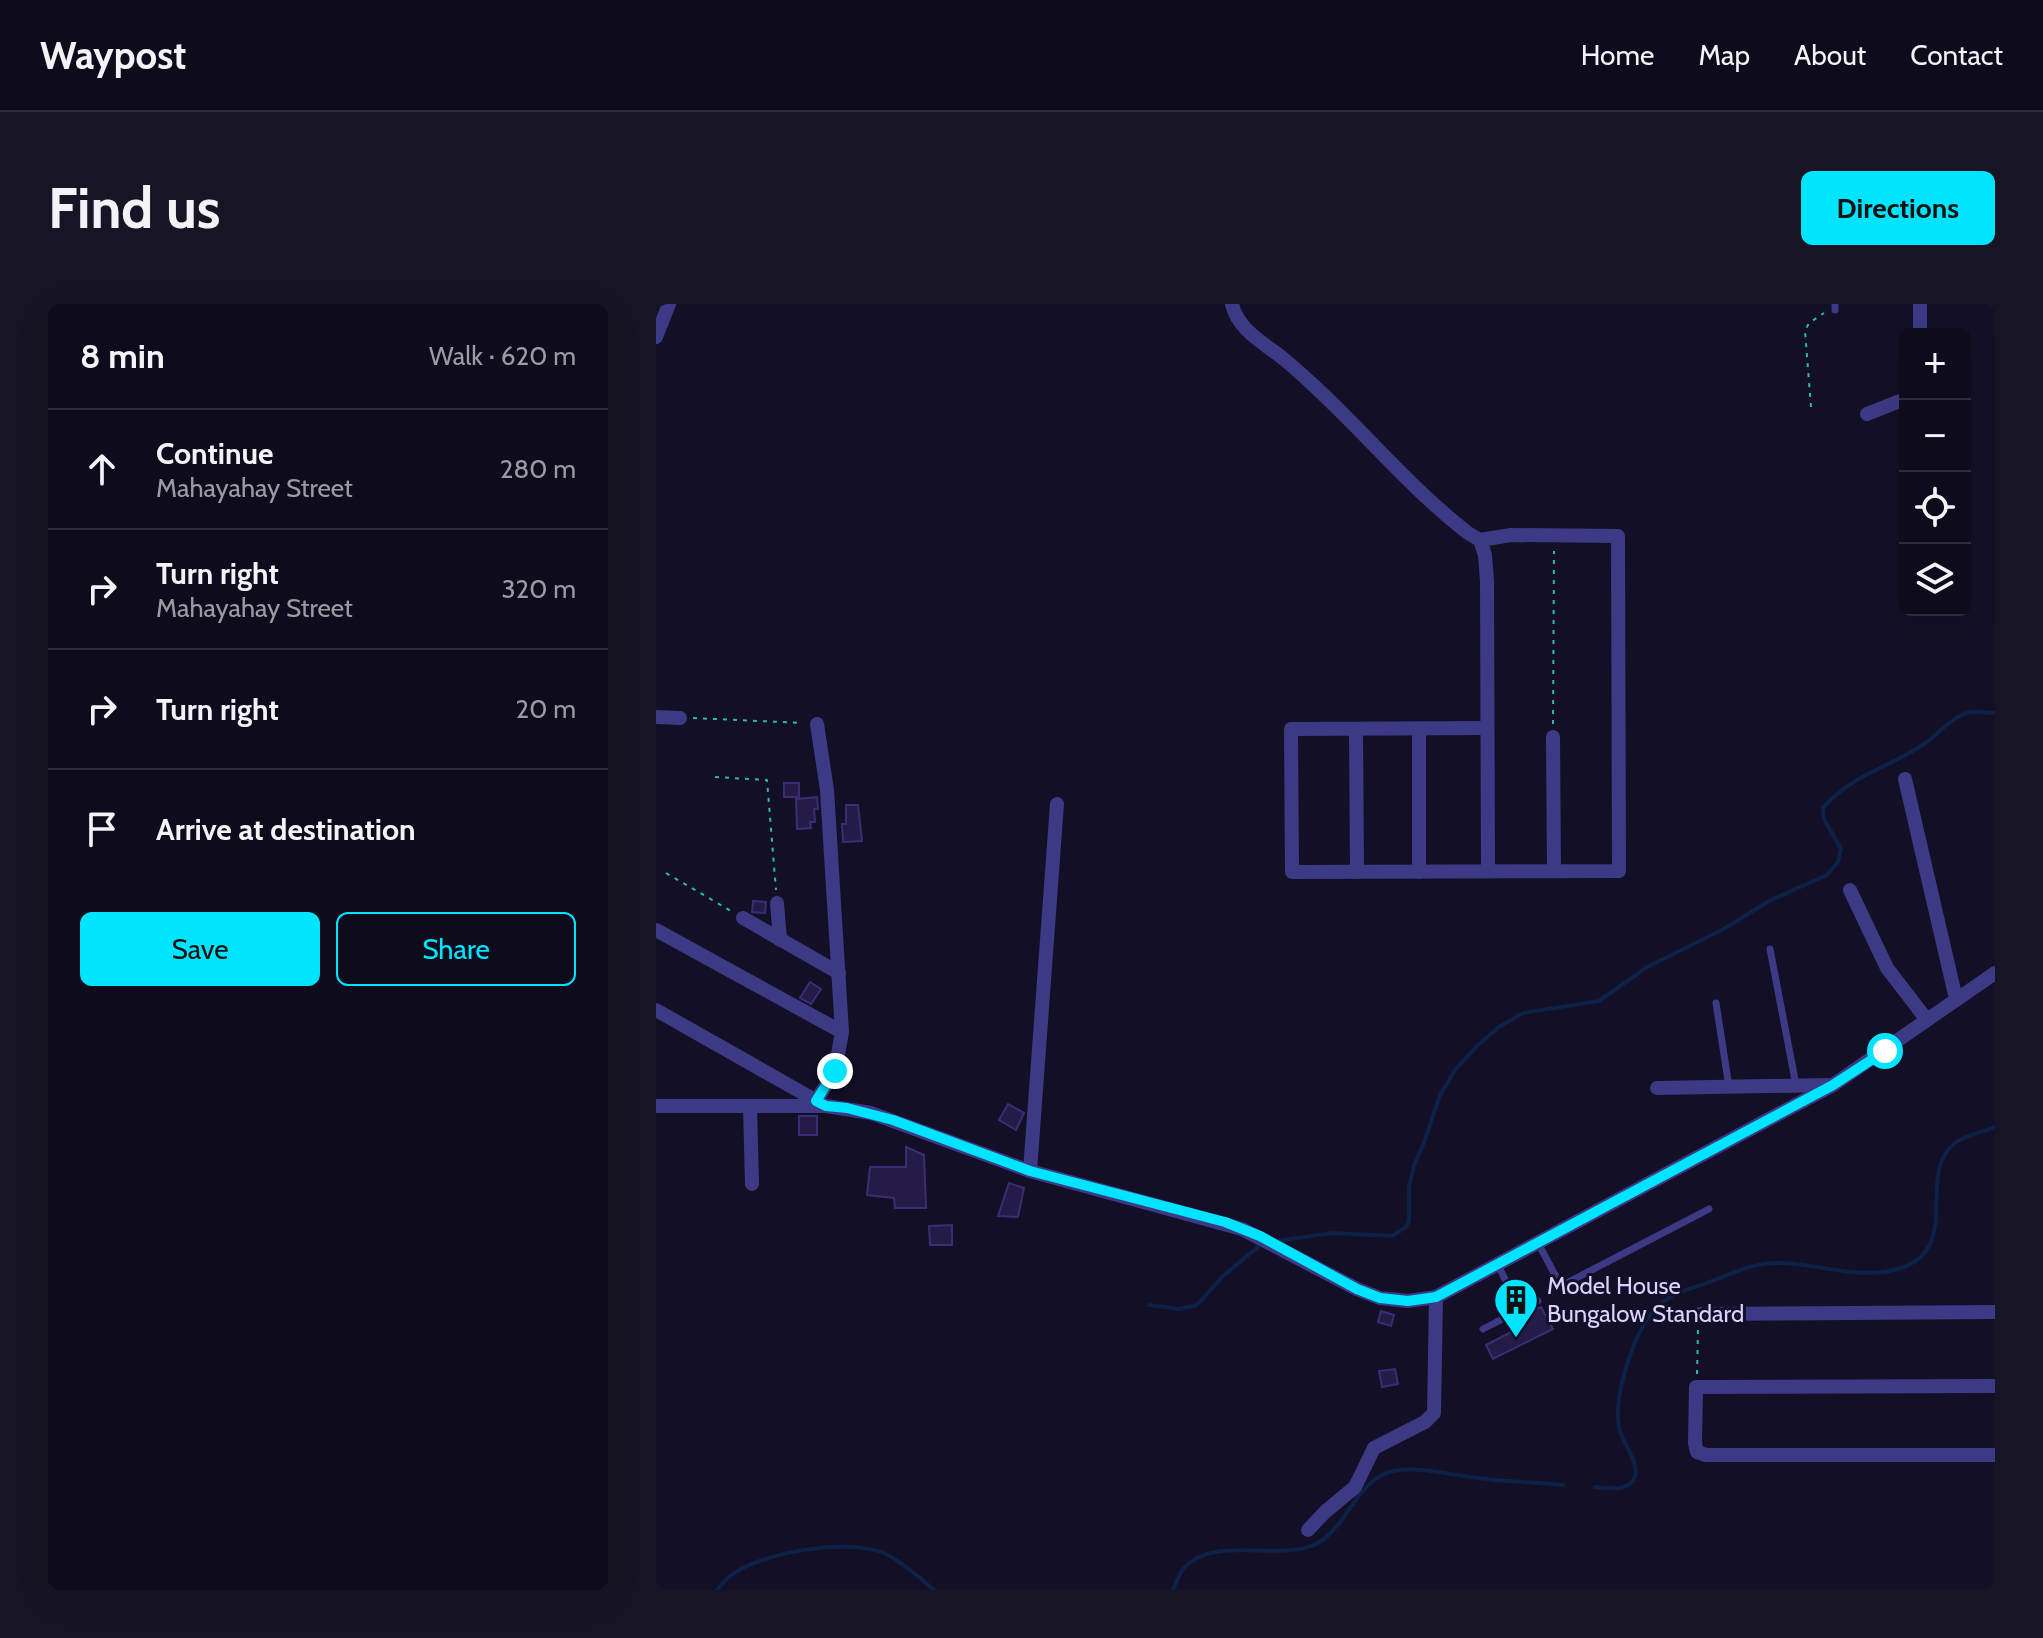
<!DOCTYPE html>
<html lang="en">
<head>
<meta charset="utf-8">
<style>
  :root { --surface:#0e0b1c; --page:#171425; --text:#f1f3f6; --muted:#9b9ba3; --line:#2e2b3b; --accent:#00e5ff }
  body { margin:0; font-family:Cabin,sans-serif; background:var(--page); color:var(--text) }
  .controls { position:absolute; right:24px; top:24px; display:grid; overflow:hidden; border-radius:12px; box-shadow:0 8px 32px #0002 }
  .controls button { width:72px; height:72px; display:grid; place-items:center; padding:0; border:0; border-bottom:2px solid var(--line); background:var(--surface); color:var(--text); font:40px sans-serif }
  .stop { position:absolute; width:24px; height:24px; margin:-18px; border:6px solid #00e5ff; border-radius:50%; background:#fff }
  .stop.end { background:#00e5ff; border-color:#fff; box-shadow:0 2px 8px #0008 }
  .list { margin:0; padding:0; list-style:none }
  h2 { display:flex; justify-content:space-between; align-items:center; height:104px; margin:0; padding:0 32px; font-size:34px }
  h2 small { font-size:26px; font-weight:400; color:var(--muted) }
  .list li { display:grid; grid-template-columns:52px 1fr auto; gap:24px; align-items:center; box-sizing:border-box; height:120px; padding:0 32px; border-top:2px solid var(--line) }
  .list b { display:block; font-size:30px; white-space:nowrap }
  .list p { margin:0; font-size:26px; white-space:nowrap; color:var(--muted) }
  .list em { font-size:26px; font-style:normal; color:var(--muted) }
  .actions { display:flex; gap:16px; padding:24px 32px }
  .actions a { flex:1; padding:18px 0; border:2px solid var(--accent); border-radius:12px; text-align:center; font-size:28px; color:var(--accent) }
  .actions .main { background:var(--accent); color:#111 }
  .icon { flex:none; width:44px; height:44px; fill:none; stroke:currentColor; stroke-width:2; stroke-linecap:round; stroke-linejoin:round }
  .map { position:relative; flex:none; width:1339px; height:1286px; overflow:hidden; border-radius:12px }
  header { display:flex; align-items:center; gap:48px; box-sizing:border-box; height:112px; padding:0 40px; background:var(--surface); border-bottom:2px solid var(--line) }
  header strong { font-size:38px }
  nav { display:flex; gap:44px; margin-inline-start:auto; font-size:28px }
  .intro { display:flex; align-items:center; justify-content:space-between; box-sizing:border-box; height:192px; padding:0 48px }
  h1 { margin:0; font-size:56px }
  .button { padding:20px 36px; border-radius:12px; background:var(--accent); color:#111; font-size:28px; font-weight:700 }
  main { display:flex; gap:48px; padding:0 48px }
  aside { flex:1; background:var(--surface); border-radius:12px; box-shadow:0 8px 32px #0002 }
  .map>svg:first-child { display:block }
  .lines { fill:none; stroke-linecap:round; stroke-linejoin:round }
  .stream { stroke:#0c2248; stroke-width:4 }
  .building { fill:#241b47; stroke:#3b2d73; stroke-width:2 }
  .path { stroke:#2fb8b0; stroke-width:2; stroke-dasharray:4 6; stroke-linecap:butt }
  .service { stroke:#3d3a85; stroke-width:7 }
  .minor { stroke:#3d3a85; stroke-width:14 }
  .route { stroke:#00e5ff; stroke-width:10 }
  .labels { text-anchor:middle; stroke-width:6; stroke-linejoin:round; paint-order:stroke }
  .poi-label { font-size:24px; fill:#d9d4ff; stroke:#130f26; text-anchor:start }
</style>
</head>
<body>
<header>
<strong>Waypost</strong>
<nav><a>Home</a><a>Map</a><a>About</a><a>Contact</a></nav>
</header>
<div class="intro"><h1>Find us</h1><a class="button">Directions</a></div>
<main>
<aside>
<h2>8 min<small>Walk · 620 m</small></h2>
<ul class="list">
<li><svg class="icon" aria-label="ahead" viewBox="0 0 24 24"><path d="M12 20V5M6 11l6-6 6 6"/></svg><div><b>Continue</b><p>Mahayahay Street</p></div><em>280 m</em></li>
<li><svg class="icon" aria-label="right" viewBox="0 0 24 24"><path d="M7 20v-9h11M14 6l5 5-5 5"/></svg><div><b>Turn right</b><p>Mahayahay Street</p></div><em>320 m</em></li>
<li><svg class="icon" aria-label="right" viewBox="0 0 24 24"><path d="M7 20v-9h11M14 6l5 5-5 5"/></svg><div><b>Turn right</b></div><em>20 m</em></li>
<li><svg class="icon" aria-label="arrive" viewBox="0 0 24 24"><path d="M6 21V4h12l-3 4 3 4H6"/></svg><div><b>Arrive at destination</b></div></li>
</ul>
<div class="actions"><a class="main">Save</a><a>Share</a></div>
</aside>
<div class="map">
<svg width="1339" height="1286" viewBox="0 0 1339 1286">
  <rect width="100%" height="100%" fill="#130f26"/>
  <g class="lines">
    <g class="stream">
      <path d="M620,937L677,929L736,932L749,924L753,917V883L758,861L768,839L784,791L799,766L821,742L843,723L867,709L943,697L991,663L1066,626L1113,597L1171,571L1182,558L1185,545L1168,515L1167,504C1196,470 1233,464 1268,440C1282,431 1292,416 1308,410C1317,406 1329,409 1339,409"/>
      <polyline points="493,1001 523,1005 541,1001 567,972 602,943"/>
      <path d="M939,1183C951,1184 971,1188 978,1175C986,1160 965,1138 963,1123C957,1093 977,1032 996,1009C1009,992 1029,986 1048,980C1074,971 1096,958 1124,959C1163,960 1207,977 1245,964C1307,943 1259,870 1299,839C1310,831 1327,828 1339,823"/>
      <path d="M61,1286C65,1282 69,1276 74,1272C105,1248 192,1234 228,1249C243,1256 266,1275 278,1286"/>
      <path d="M517,1286C520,1279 523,1270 528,1264C557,1231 621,1257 658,1241C691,1226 700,1175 737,1167C765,1162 794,1171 822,1174C850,1178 879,1178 907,1181"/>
    </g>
  </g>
  <g class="building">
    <rect x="128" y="479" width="15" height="14"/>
    <polygon points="161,493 162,505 158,505 159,518 154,518 155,524 141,525 140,495"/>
    <polygon points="190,501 202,501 206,537 187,538 186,520 190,520"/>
    <polygon points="97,597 110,598 109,609 96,608"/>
    <polygon points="154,678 165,685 155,700 144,694"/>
    <polygon points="352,800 368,809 360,826 343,816"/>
    <rect x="143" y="812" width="18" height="19"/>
    <polygon points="250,843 268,851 270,904 239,904 238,894 211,891 214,863 250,863"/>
    <polygon points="353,879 368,884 362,913 342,912"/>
    <polygon points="296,921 296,941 274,941 273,922"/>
    <polygon points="885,1003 897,1025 837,1055 830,1041 865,1023 861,1015"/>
    <polygon points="725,1007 738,1011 735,1022 722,1018"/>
    <polygon points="739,1065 742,1080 726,1083 723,1067"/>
  </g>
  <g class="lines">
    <g class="path">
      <polyline points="1155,103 1149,27 1153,19 1168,9"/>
      <polyline points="37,414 147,419"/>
      <polyline points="897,420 898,247"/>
      <polyline points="59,473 111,476 120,586"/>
      <polyline points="10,569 75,607"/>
      <polyline points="1041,1070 1042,1025"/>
    </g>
    <g class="service">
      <polyline points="1179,0 1179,6"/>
      <polyline points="1114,645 1140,781"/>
      <polyline points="1060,699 1073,783"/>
      <polyline points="882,939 905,982 1053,905"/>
      <polyline points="842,961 864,1006"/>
      <polyline points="827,1025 882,997"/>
    </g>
    <g class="minor">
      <path d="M576,0C582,27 610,40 629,56C694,110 746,178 812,229L824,236L855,231L962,232L963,567L636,568L635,425L831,424"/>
      <polyline points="1264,30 1264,0"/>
      <polyline points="0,33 13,0"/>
      <polyline points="1211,110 1249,95"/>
      <polyline points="824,236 829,251 831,277 832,567"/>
      <polyline points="0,413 24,414"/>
      <polyline points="700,425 701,568"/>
      <polyline points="763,425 763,568"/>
      <polyline points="897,433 898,567"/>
      <polyline points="1249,475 1300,695"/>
      <polyline points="1194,586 1231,664 1271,716"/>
      <polyline points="121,599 124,636"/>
      <polyline points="87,614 183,669"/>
      <polyline points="0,626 186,728"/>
      <polyline points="0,706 166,800"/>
      <polyline points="1001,784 1172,781"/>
      <polyline points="160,797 179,767 186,728 171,486 161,420"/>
      <polyline points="0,802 170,802 215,809 374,867 586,925 701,985 724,994 752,997 780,993 1177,781 1339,669"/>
      <polyline points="94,803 96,880"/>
      <polyline points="374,867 401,500"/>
      <polyline points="1044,1010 1339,1008"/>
      <polyline points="1339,1082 1040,1083 1039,1139 1041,1148 1050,1151 1339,1151"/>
      <polyline points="652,1226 669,1208 699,1183 718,1144 769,1118 778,1109 780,993"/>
    </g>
  </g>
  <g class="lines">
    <polyline class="route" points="179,767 160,797 170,802 191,804 237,816 374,867 569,918 604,932 701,985 724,994 752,997 780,993 1177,781 1229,747"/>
  </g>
  <defs>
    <g id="building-pin" transform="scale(2.3)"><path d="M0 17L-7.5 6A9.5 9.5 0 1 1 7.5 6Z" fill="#00e5ff" stroke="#130f26"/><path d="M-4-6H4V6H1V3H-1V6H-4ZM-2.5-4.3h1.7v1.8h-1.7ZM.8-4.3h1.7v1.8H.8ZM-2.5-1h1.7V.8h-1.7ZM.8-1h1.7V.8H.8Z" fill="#111"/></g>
  </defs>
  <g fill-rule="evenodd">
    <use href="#building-pin" x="860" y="996"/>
  </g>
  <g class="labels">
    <g class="poi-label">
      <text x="891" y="990">Model House<tspan x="891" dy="28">Bungalow Standard</tspan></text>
    </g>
  </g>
</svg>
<div class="controls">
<button>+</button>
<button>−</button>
<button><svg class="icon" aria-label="locate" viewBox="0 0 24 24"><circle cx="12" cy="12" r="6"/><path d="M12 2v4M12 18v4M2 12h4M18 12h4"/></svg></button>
<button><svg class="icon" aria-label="layers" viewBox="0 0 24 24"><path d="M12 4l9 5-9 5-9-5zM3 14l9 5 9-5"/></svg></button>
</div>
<div class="stop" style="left:1229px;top:747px"></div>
<div class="stop end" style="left:179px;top:767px"></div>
</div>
</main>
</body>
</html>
